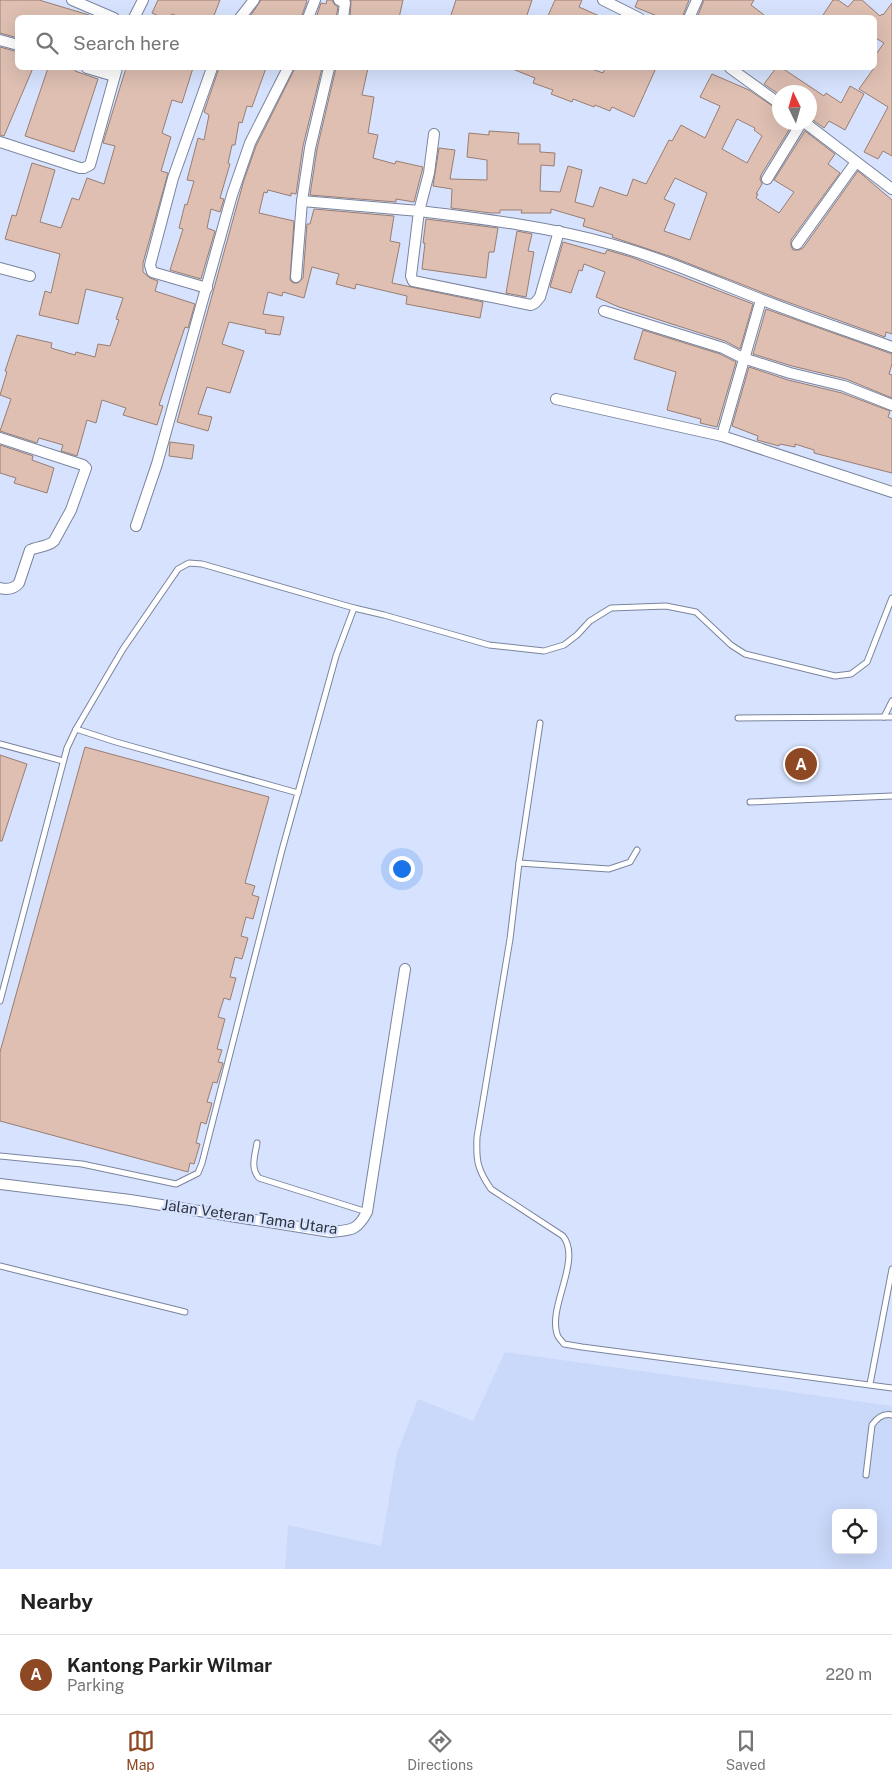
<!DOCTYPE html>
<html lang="en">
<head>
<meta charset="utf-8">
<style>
  :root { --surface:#fff; --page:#f6f6f6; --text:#222; --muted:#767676; --line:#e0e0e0; --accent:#8f4824 }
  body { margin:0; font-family:"Public Sans",sans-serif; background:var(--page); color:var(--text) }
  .controls { position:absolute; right:15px; bottom:15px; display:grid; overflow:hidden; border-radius:8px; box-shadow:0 5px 20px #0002 }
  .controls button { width:45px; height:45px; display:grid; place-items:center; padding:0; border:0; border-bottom:1px solid var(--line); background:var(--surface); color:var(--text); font:25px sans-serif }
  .compass { position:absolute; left:772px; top:85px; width:45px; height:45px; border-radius:50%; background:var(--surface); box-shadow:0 5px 20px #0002; rotate:355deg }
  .you { position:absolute; left:401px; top:868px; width:18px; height:18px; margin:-12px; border:4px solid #fff; border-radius:50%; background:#1a73e8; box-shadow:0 0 0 8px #1a73e833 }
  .badge { display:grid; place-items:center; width:32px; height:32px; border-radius:50%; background:var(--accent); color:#fff; font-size:16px; font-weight:700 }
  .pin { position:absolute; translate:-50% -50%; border:2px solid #fff; box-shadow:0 1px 5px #0006 }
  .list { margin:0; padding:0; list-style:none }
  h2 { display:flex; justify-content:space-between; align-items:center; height:65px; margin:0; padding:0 20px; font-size:21px }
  h2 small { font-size:16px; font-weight:400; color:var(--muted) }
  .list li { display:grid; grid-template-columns:32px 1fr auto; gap:15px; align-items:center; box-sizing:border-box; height:80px; padding:0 20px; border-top:1px solid var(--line) }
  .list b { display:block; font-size:19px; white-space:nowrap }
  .list p { margin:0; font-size:16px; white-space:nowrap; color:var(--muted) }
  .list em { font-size:16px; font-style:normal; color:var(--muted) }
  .icon { flex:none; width:28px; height:28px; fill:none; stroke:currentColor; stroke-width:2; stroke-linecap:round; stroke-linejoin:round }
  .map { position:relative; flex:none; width:892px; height:1569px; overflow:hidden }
  .search { position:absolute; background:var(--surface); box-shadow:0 5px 20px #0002; left:15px; right:15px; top:15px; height:55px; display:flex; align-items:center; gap:12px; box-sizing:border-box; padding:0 18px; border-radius:8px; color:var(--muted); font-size:19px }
  .sheet { height:145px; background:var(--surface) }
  nav { display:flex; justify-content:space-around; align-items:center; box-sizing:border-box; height:70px; border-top:1px solid var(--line); background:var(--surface); font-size:14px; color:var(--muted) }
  nav a { display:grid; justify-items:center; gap:2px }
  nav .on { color:var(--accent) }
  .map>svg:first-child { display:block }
  .built { fill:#cad8f9; fill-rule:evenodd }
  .building { fill:#debfb2; stroke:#997d71; fill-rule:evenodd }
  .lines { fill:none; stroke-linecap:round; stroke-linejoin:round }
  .service-casing { stroke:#7a849d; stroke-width:7 }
  .minor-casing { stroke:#7a849d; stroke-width:12 }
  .service { stroke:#fff; stroke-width:5 }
  .minor { stroke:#fff; stroke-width:10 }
  .labels { text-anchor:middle; stroke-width:4.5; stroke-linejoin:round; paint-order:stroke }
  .street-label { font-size:15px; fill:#2e323d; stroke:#d7e3fe }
</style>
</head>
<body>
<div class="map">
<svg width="892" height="1569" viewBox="0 0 892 1569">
  <rect width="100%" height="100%" fill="#d7e3fe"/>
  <path class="built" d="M505,1352L892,1406V1569H285L288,1525L381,1546L397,1453L418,1399L473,1421ZM836,1513H873V1550H836Z"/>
  <g class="building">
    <polygon points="0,0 39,0 89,15 89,18 18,18 18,38 0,33"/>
    <polygon points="158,0 220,0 213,18 182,18 172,14 171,18 163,18 152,13"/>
    <polygon points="261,0 306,0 307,1 301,18 249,18"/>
    <polygon points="327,0 332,0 334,4 338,7 336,18 316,18 321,3 326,4"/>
    <polygon points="351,0 403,0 399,18 350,18"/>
    <polygon points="456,0 532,0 526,18 450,18"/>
    <polygon points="555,0 582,0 579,7 604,18 547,18"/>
    <polygon points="638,0 689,0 682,18 662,18 635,7"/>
    <polygon points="704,0 754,0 751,5 768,18 697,18"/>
    <polygon points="833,0 838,0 848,7 854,0 862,0 880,16 882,14 883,15 892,3 892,156 883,151 878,159 864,152 888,107 859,89 874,68 874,57 884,43 874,37 874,18 821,18"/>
    <polygon points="0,47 18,52 18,68 33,68 4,136 0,135"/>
    <polygon points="48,68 76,68 75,71 98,79 74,152 25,136"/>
    <polygon points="126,68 193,68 182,103 172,100 162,133 171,137 161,171 168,173 143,263 143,272 150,278 158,281 155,291 195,304 188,328 185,327 159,405 163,406 157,425 123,415 126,408 102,400 96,423 87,420 77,456 61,451 63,445 39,438 37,443 0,431 11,399 0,395 7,372 5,371 17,335 52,343 51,348 75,355 76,352 95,357 98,344 110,346 119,320 116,319 123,298 86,289 78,324 39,315 45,291 51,293 60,254 5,239 12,215 16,216 32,163 55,170 40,222 61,228 72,198 79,200 87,178 104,184 115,146 103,143"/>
    <polygon points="219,68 266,68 252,107 247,106 242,123 239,122 235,145 232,145 228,163 230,164 220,198 224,199 220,212 211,209 207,228 215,231 201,279 170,270 183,229 179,228 185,204 187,205 194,181 187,180 198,138 204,140 209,115 204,112"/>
    <polygon points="295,68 322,68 303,146 296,194 291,193 291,196 268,190 267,193 264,192 259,213 294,221 290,280 293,283 298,283 303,278 307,224 310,224 314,209 394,216 390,241 400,243 392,283 483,302 480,318 406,304 407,296 356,284 355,289 336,284 339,274 312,267 304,298 283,292 282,296 268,292 263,314 284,317 280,335 265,333 266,330 229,322 222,344 244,351 230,393 207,387 198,414 212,417 208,431 177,422 244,180 256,146"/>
    <polygon points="336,68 368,68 362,95 374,97 368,133 378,135 373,158 395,164 396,161 423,167 414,202 396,199 396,202 310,195 317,149"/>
    <polygon points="510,68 589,68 603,73 605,68 656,68 634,117 612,107 610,111 595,105 594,107 573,99 572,102 551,94 553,90 533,83 535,78"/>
    <polygon points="776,68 782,68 824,96 826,93 841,103 850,86 864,94 845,130 829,121 824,128 810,118 810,92 780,92 780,95 764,84"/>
    <path d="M712,74L749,90L780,111V122H794L761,175L760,179L762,184L756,194H758L756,198L779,213L794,192L774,180L805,131L835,154L828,164L840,173L791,240V246L793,250H799L803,248L858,171L892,200V334L886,332L885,337L779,299L672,257L612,237L613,235L583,226L585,219L551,209V213H521L522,210H500V213H491L451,208L452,189L433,186L439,148L455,150L450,179L487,180V160L467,157L469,133L489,135V131L519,133L518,144H540V152L555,153L554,166L541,165L540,191L560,192L568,166L582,170L575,202L593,207L600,187L627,196L633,179L646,184L669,140L672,141L681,125L705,138L720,106L700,97ZM737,119L755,128L754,130L762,136L747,163L722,149ZM675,178L707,193L690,240L664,231L675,204L664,199Z"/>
    <polygon points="426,219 498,228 494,252 489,252 486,278 422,269 425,243 423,243"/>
    <polygon points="517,231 532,234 528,251 534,252 526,297 506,293"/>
    <polygon points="563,242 605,254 607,250 631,257 753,304 740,349 725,341 619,307 596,297 605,272 584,264 582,271 579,270 571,293 550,287"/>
    <polygon points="766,309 892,354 892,364 889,374 892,375 892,398 846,379 792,366 753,354"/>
    <polygon points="643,330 720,354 736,362 717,427 700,423 701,419 667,410 676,372 634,359"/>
    <polygon points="749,367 788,380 842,393 890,411 888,417 892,419 892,473 814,453 814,450 795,444 795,447 780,444 779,446 757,440 758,436 732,426"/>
    <polygon points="170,442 194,445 192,459 169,456"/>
    <polygon points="0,445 33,456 32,460 54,468 47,493 14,483 16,478 0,473"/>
    <polygon points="85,747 269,797 245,883 255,886 252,895 259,897 253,919 246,917 241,936 248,938 242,959 235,957 230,977 236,978 230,1000 224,998 218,1017 225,1019 217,1049 222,1050 218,1062 223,1063 217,1083 213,1082 207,1102 212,1103 206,1124 201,1122 196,1143 200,1144 194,1164 190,1163 188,1172 0,1121 0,1052"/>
    <polygon points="0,755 27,764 2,841 0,841"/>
  </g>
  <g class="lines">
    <g class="service-casing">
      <g id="service">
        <polyline points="884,717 892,701"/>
        <polyline points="738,718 892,717"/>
        <path d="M540,723L519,863L510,939L477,1137C476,1160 477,1169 491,1189L563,1236C582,1260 548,1306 557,1334C558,1338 562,1341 564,1344L582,1347L892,1388"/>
        <polyline points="76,729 123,649 178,569 189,563 202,564 354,608"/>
        <polyline points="0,744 63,761"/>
        <polyline points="750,802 892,796"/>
        <polyline points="519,863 609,869 630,862 637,850"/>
        <polyline points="0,1001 67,748 76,729 116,742 298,793"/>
        <path d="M257,1143C255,1156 250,1168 259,1178L367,1212"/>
        <polyline points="0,1156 82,1164 176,1184 198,1173 202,1163 282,850 336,656 354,608 384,615 489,645 544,651 564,645 577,635 590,621 611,608 666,606 696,612 731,645 745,654 835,676 851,674 867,662 892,598"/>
        <polyline points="0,1266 185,1312"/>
        <polyline points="870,1384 892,1269"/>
        <path d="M866,1475L872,1425C877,1418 883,1413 892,1415"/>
      </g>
    </g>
    <g class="minor-casing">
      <g id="minor">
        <polyline points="72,0 114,18"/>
        <polyline points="339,0 345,3 343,18"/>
        <polyline points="603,0 639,18"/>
        <polyline points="134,18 143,0"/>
        <polyline points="240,18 254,0"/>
        <polyline points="308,18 315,0"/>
        <polyline points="689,18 697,0"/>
        <polyline points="0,40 18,45"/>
        <polyline points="87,68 114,76"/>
        <polyline points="730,68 780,104"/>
        <polyline points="804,122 892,189"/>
        <path d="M434,134L429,173L419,211C485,219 550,227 614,245C664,259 711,280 760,299C803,316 848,331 892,347"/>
        <polyline points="0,142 80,168 84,168 90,165 117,68"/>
        <polyline points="767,179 802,122"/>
        <polyline points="302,201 419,211 411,276 413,281 531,305 535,303 540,297 559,231"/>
        <polyline points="797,244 856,162"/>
        <polyline points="0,268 30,276"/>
        <polyline points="296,277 302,201 310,148 329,68"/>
        <polyline points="207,288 152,272 150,265 173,178 212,68"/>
        <polyline points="604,311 723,348 743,358 790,373 844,386 892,405"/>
        <polyline points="556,399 722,436 892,492"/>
        <polyline points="722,436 761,300"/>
        <path d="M0,438L83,465L86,468L71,510L54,541C48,547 38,546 30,550L19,583C14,589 8,590 0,588"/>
        <polyline points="136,526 157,464 232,195 250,143 288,68"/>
        <path d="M0,1184L130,1200L331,1232C351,1230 357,1231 367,1212L405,969"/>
      </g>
    </g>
    <use href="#service" class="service"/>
    <use href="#minor" class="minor"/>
  </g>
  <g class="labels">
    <g class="street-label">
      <text transform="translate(250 1217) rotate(8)" y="5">Jalan Veteran Tama Utara</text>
    </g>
  </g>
</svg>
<div class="controls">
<button><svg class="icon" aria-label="locate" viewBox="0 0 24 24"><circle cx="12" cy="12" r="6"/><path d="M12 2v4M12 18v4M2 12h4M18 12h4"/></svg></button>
</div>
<svg class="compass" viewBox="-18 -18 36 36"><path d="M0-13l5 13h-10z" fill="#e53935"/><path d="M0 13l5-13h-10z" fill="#767676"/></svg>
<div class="you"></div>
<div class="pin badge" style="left:801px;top:764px">A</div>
<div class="search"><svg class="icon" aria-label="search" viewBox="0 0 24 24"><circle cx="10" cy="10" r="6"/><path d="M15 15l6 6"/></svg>Search here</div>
</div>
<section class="sheet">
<h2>Nearby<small></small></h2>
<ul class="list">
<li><span class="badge">A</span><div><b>Kantong Parkir Wilmar</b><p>Parking</p></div><em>220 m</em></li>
</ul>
</section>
<nav>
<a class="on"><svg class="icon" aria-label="map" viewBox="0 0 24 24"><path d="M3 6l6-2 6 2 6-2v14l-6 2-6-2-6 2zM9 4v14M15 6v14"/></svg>Map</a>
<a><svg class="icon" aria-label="directions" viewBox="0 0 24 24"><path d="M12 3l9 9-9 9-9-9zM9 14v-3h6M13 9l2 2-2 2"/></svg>Directions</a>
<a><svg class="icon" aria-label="saved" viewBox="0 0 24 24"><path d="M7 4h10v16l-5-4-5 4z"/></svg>Saved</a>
</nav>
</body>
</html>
